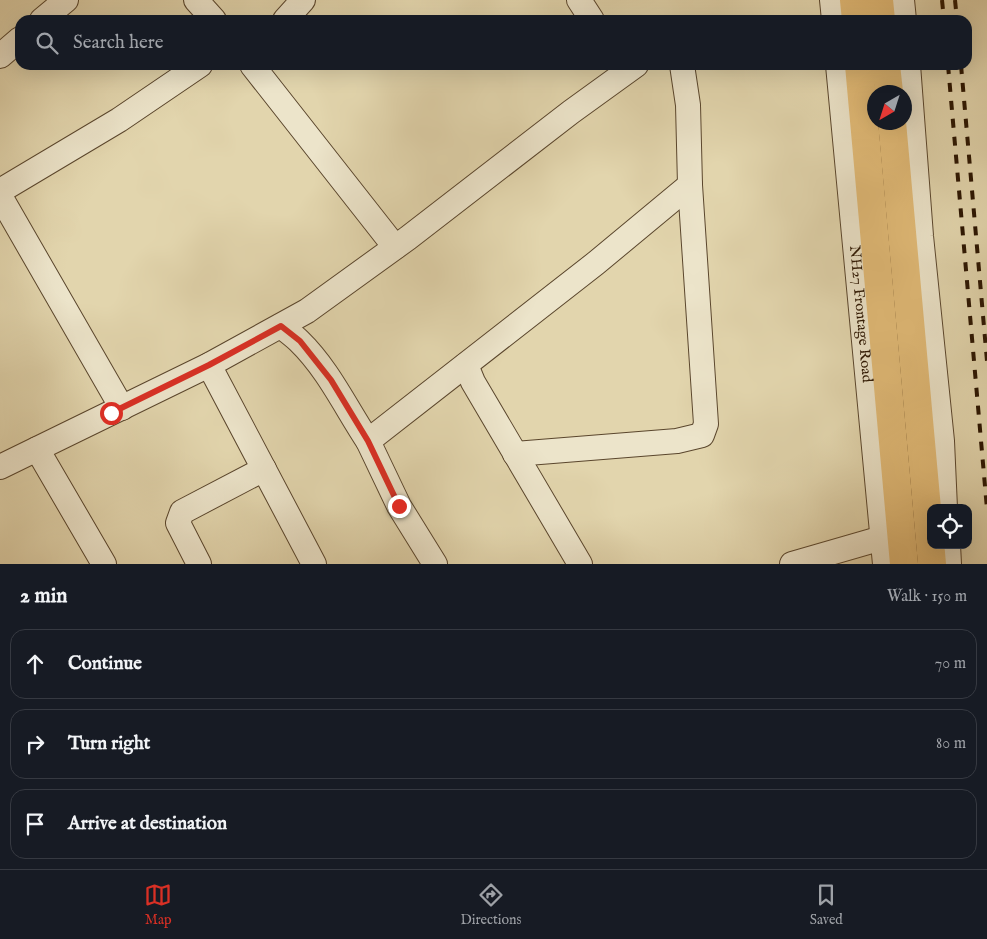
<!DOCTYPE html>
<html lang="en">
<head>
<meta charset="utf-8">
<style>
  :root { --surface:#171b24; --page:#242831; --text:#f1f3f6; --muted:#9ea1a6; --line:#363941; --accent:#d93025 }
  body { margin:0; font-family:"IM FELL English",serif; background:var(--page); color:var(--text) }
  .controls { position:absolute; right:15px; bottom:15px; display:grid; overflow:hidden; border-radius:10px; box-shadow:0 5px 20px #0002 }
  .controls button { width:45px; height:45px; display:grid; place-items:center; padding:0; border:0; border-bottom:1px solid var(--line); background:var(--surface); color:var(--text); font:25px sans-serif }
  .compass { position:absolute; left:867px; top:85px; width:45px; height:45px; border-radius:50%; background:var(--surface); box-shadow:0 5px 20px #0002; rotate:219deg }
  .stop { position:absolute; width:15px; height:15px; margin:-11px; border:4px solid #d93025; border-radius:50%; background:#fff }
  .stop.end { background:#d93025; border-color:#fff; box-shadow:0 1px 5px #0008 }
  .list { margin:0; padding:0; list-style:none }
  h2 { display:flex; justify-content:space-between; align-items:center; height:65px; margin:0; padding:0 20px; font-size:21px }
  h2 small { font-size:16px; font-weight:400; color:var(--muted) }
  .list li { display:grid; grid-template-columns:32px 1fr auto; gap:15px; align-items:center; box-sizing:border-box; height:70px; margin:0 10px 10px; padding:0 10px; border:1px solid var(--line); border-radius:15px }
  .list b { display:block; font-size:19px; white-space:nowrap }
  .list em { font-size:16px; font-style:normal; color:var(--muted) }
  .icon { flex:none; width:28px; height:28px; fill:none; stroke:currentColor; stroke-width:2; stroke-linecap:round; stroke-linejoin:round }
  .map { position:relative; flex:none; width:987px; height:564px; overflow:hidden }
  .search { position:absolute; background:var(--surface); box-shadow:0 5px 20px #0002; left:15px; right:15px; top:15px; height:55px; display:flex; align-items:center; gap:12px; box-sizing:border-box; padding:0 18px; border-radius:15px; color:var(--muted); font-size:19px }
  .sheet { height:305px; background:var(--surface) }
  nav { display:flex; justify-content:space-around; align-items:center; box-sizing:border-box; height:70px; border-top:1px solid var(--line); background:var(--surface); font-size:14px; color:var(--muted) }
  nav a { display:grid; justify-items:center; gap:2px }
  nav .on { color:var(--accent) }
  .map>svg:first-child { display:block }
  .lines { fill:none; stroke-linecap:round; stroke-linejoin:round }
  .minor-casing { stroke:#5a462d; stroke-width:26 }
  .highway-casing { stroke:#2c1602; stroke-width:30 }
  .minor { stroke:#ece4ca; stroke-width:24 }
  .highway { stroke:#e1ba76; stroke-width:28 }
  .rail { stroke:#2c1602; stroke-width:4; stroke-dasharray:9 9; stroke-linecap:butt }
  .route { stroke:#d93025; stroke-width:6 }
  .labels { text-anchor:middle; stroke-width:4; stroke-linejoin:round; paint-order:stroke }
  .street-label { font-size:15px; fill:#2c1602; stroke:#ece4ca }
</style>
</head>
<body>
<div class="map">
<svg width="987" height="564" viewBox="0 0 987 564">
  <rect width="100%" height="100%" fill="#e2d5ad"/>
  <filter id="stains"><feTurbulence type="fractalNoise" baseFrequency=".004" numOctaves="4"/><feColorMatrix values="0 0 0 0 .2 0 0 0 0 .09 0 0 0 0 .02 0 0 0 .5 -.17"/></filter>
  <radialGradient id="worn" r=".72"><stop offset=".6" stop-color="#630" stop-opacity="0"/><stop offset="1" stop-color="#630" stop-opacity=".3"/></radialGradient>
  <g class="lines">
    <g class="minor-casing">
      <g id="minor">
        <polyline points="196,0 214,20"/>
        <polyline points="579,0 592,20"/>
        <polyline points="832,0 834,20"/>
        <polyline points="902,0 904,20"/>
        <polyline points="42,20 66,0"/>
        <polyline points="285,20 303,0"/>
        <polyline points="0,56 20,39"/>
        <polyline points="252,65 395,247"/>
        <path id="s1" d="M838,65L885,564"/>
        <polyline points="908,65 921,236 942,441 945,508"/>
        <polyline points="0,191 119,120 200,65"/>
        <polyline points="0,196 122,408"/>
        <path d="M281,326C287,331 294,336 299,341C328,369 346,408 368,441L596,263L690,185"/>
        <polyline points="209,365 314,564"/>
        <polyline points="466,365 473,382 580,564"/>
        <polyline points="368,441 399,506 435,564"/>
        <polyline points="37,449 104,564"/>
        <polyline points="515,454 677,441 702,435 706,424 690,185 688,105 682,65"/>
        <polyline points="0,467 209,365 307,311 408,238 571,112 636,65"/>
        <polyline points="948,545 949,564"/>
        <polyline points="199,564 178,523 182,512 264,469"/>
        <polyline points="792,564 882,538"/>
      </g>
    </g>
    <g class="highway-casing">
      <g id="highway">
        <polyline points="854,0 856,20"/>
        <polyline points="879,0 881,20"/>
        <polyline points="859,65 904,564"/>
        <polyline points="886,65 889,92"/>
        <polyline points="892,122 932,564"/>
      </g>
    </g>
    <use href="#minor" class="minor"/>
    <use href="#highway" class="highway"/>
    <g class="rail">
      <polyline points="942,0 944,20"/>
      <polyline points="955,0 957,20"/>
      <polyline points="948,65 987,509"/>
      <polyline points="961,65 987,361"/>
    </g>
  </g>
  <g class="lines">
    <polyline class="route" points="111,413 209,365 281,326 300,341 331,380 368,441 399,506"/>
  </g>
  <g class="labels">
    <g class="street-label">
      <text dy="5" stroke="none"><textPath href="#s1" startOffset="250">NH27 Frontage Road</textPath></text>
    </g>
  </g>
  <rect width="100%" height="100%" filter="url(#stains)"/>
  <rect width="100%" height="100%" fill="url(#worn)"/>
</svg>
<div class="controls">
<button><svg class="icon" aria-label="locate" viewBox="0 0 24 24"><circle cx="12" cy="12" r="6"/><path d="M12 2v4M12 18v4M2 12h4M18 12h4"/></svg></button>
</div>
<svg class="compass" viewBox="-18 -18 36 36"><path d="M0-13l5 13h-10z" fill="#e53935"/><path d="M0 13l5-13h-10z" fill="#9ea1a6"/></svg>
<div class="stop" style="left:111px;top:413px"></div>
<div class="stop end" style="left:399px;top:506px"></div>
<div class="search"><svg class="icon" aria-label="search" viewBox="0 0 24 24"><circle cx="10" cy="10" r="6"/><path d="M15 15l6 6"/></svg>Search here</div>
</div>
<section class="sheet">
<h2>2 min<small>Walk · 150 m</small></h2>
<ul class="list">
<li><svg class="icon" aria-label="ahead" viewBox="0 0 24 24"><path d="M12 20V5M6 11l6-6 6 6"/></svg><div><b>Continue</b></div><em>70 m</em></li>
<li><svg class="icon" aria-label="right" viewBox="0 0 24 24"><path d="M7 20v-9h11M14 6l5 5-5 5"/></svg><div><b>Turn right</b></div><em>80 m</em></li>
<li><svg class="icon" aria-label="arrive" viewBox="0 0 24 24"><path d="M6 21V4h12l-3 4 3 4H6"/></svg><div><b>Arrive at destination</b></div></li>
</ul>
</section>
<nav>
<a class="on"><svg class="icon" aria-label="map" viewBox="0 0 24 24"><path d="M3 6l6-2 6 2 6-2v14l-6 2-6-2-6 2zM9 4v14M15 6v14"/></svg>Map</a>
<a><svg class="icon" aria-label="directions" viewBox="0 0 24 24"><path d="M12 3l9 9-9 9-9-9zM9 14v-3h6M13 9l2 2-2 2"/></svg>Directions</a>
<a><svg class="icon" aria-label="saved" viewBox="0 0 24 24"><path d="M7 4h10v16l-5-4-5 4z"/></svg>Saved</a>
</nav>
</body>
</html>
